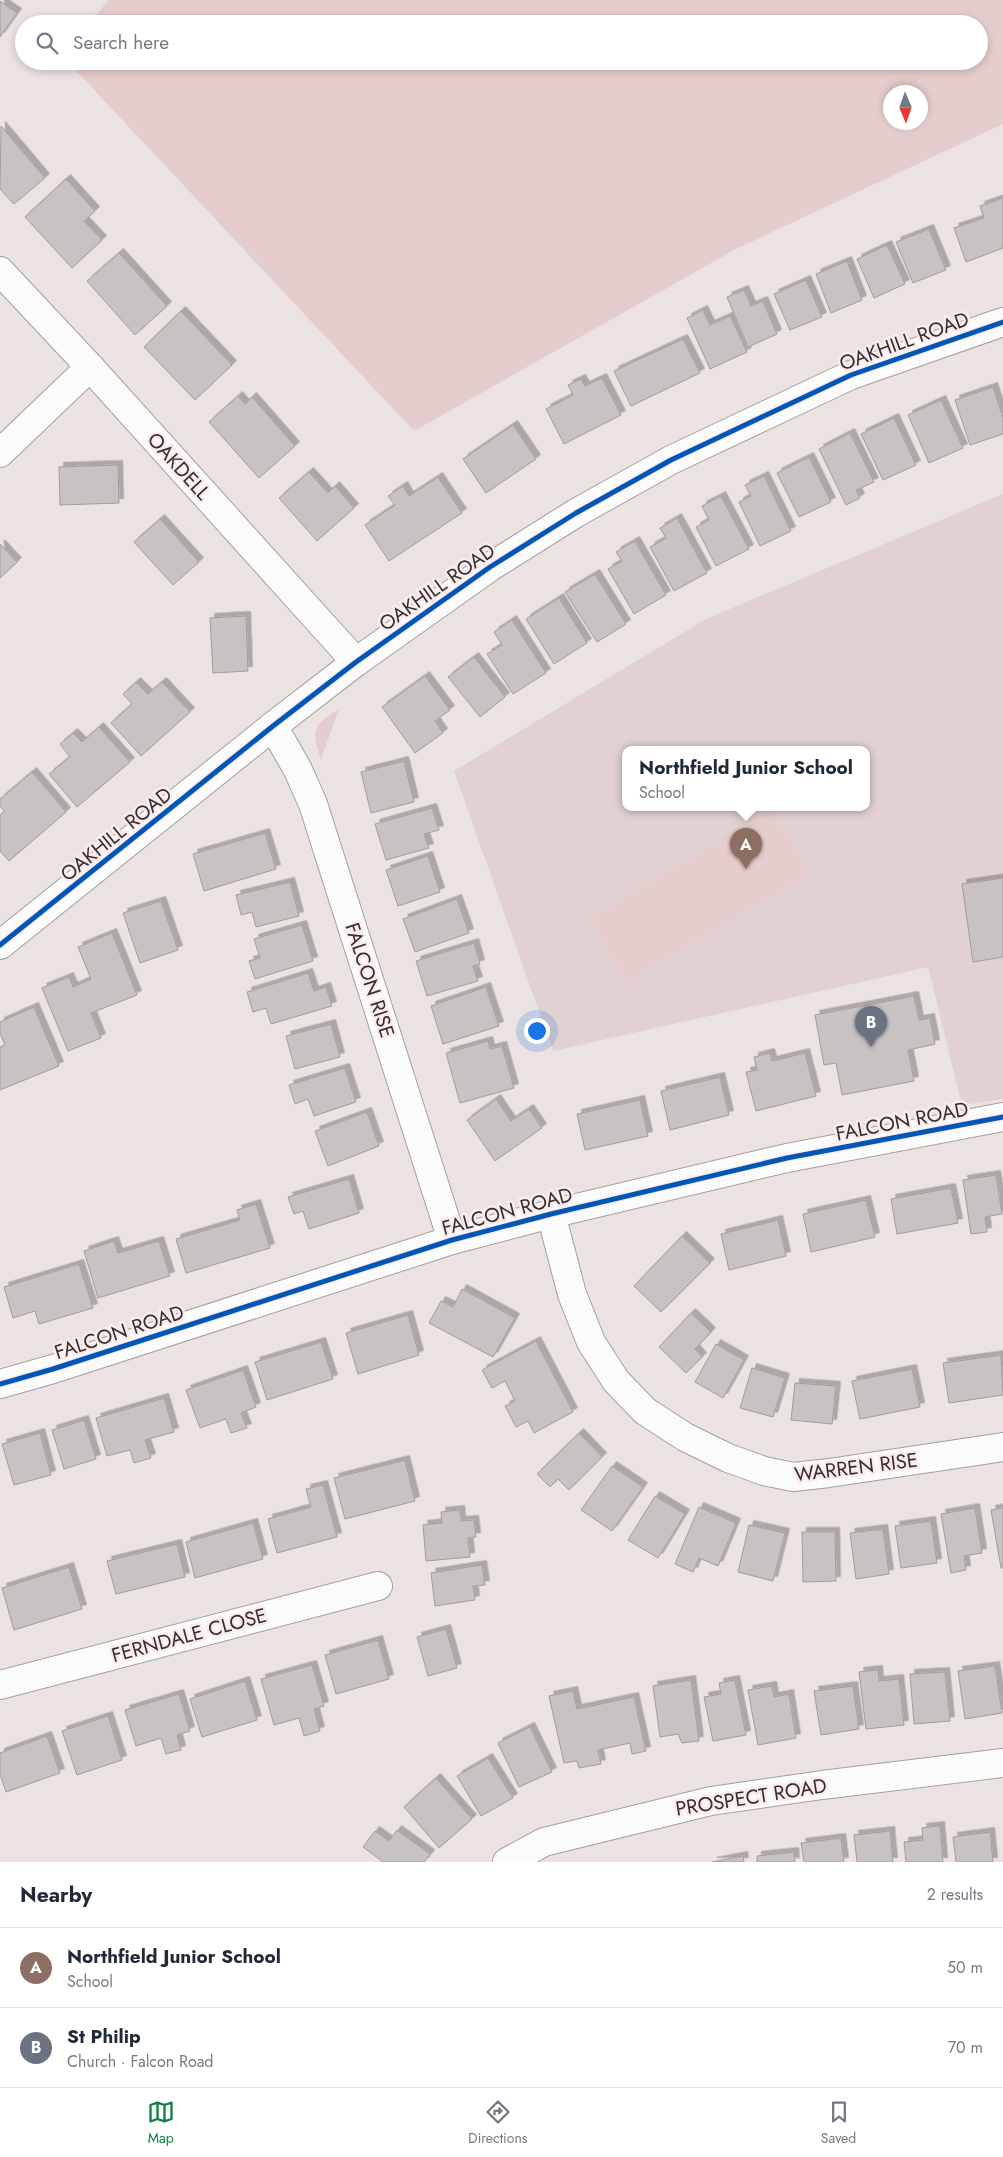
<!DOCTYPE html>
<html lang="en">
<head>
<meta charset="utf-8">
<style>
  :root { --surface:#fff; --page:#f2f2f3; --text:#1f2937; --muted:#747a83; --line:#e0e1e3; --accent:#0b8043 }
  body { margin:0; font-family:Jost,sans-serif; background:var(--page); color:var(--text) }
  .compass { position:absolute; left:883px; top:85px; width:45px; height:45px; border-radius:50%; background:var(--surface); box-shadow:0 2px 8px #0003; rotate:178deg }
  .you { position:absolute; left:536px; top:1030px; width:18px; height:18px; margin:-12px; border:4px solid #fff; border-radius:50%; background:#1a73e8; box-shadow:0 0 0 8px #1a73e833 }
  .badge { display:grid; place-items:center; width:32px; height:32px; border-radius:50%; background:var(--accent); color:#fff; font-size:16px; font-weight:700 }
  .pin { position:absolute; translate:-50% -41px; filter:drop-shadow(0 1px 2px #0008) }
  .pin::after { content:''; position:absolute; top:26px; width:18px; height:15px; background:inherit; clip-path:polygon(0 0,100% 0,50% 100%) }
  .popup { position:absolute; left:622px; top:746px; width:248px; height:65px; box-sizing:border-box; display:grid; place-content:center; border-radius:10px; background:var(--surface); filter:drop-shadow(0 1px 4px #0005); font-size:16px; white-space:nowrap; color:var(--muted) }
  .popup b { font-size:19px; color:var(--text) }
  .popup::after { content:''; position:absolute; left:50%; top:100%; margin-left:-10px; border:10px solid transparent; border-top-color:var(--surface) }
  .list { margin:0; padding:0; list-style:none }
  h2 { display:flex; justify-content:space-between; align-items:center; height:65px; margin:0; padding:0 20px; font-size:21px }
  h2 small { font-size:16px; font-weight:400; color:var(--muted) }
  .list li { display:grid; grid-template-columns:32px 1fr auto; gap:15px; align-items:center; box-sizing:border-box; height:80px; padding:0 20px; border-top:1px solid var(--line) }
  .list b { display:block; font-size:19px; white-space:nowrap }
  .list p { margin:0; font-size:16px; white-space:nowrap; color:var(--muted) }
  .list em { font-size:16px; font-style:normal; color:var(--muted) }
  .icon { flex:none; width:28px; height:28px; fill:none; stroke:currentColor; stroke-width:2; stroke-linecap:round; stroke-linejoin:round }
  .map { position:relative; flex:none; width:1003px; height:1862px; overflow:hidden }
  .search { position:absolute; background:var(--surface); box-shadow:0 2px 8px #0003; left:15px; right:15px; top:15px; height:55px; display:flex; align-items:center; gap:12px; box-sizing:border-box; padding:0 18px; border-radius:28px; color:var(--muted); font-size:19px }
  .sheet { height:225px; background:var(--surface) }
  nav { display:flex; justify-content:space-around; align-items:center; box-sizing:border-box; height:70px; border-top:1px solid var(--line); background:var(--surface); font-size:14px; color:var(--muted) }
  nav a { display:grid; justify-items:center; gap:2px }
  nav .on { color:var(--accent) }
  .map>svg:first-child { display:block }
  .built { fill:#e2d1d1; fill-rule:evenodd }
  .green { fill:#e5cdcd; fill-rule:evenodd }
  .building { fill:#c9c2c2; stroke:#a29c9c; filter:url(#shadow) }
  .lines { fill:none; stroke-linecap:round; stroke-linejoin:round }
  .minor-casing { stroke:#a69f9f; stroke-width:30 }
  .minor { stroke:#fcfbfb; stroke-width:28 }
  .cycleway-casing { stroke:#fcebec; stroke-width:8 }
  .cycleway { stroke:#0057b8; stroke-width:5 }
  .labels { text-anchor:middle; stroke-width:5; stroke-linejoin:round; paint-order:stroke }
  .street-label { font-size:20px; fill:#342e2e; stroke:#fcebec }
</style>
</head>
<body>
<div class="map">
<svg width="1003" height="1862" viewBox="0 0 1003 1862">
  <defs>
    <filter id="shadow"><feDropShadow dx="4.5" dy="-4.5" stdDeviation="0" flood-color="#0004"/></filter>
  </defs>
  <rect width="100%" height="100%" fill="#ebe2e2"/>
  <path class="built" d="M1003,494V1099L962,1105L928,967L553,1051L454,771L706,619ZM626,750H866V808H626Z"/>
  <g class="green">
    <path d="M108,0H1003V124L736,249L414,431L67,61H979V24H90ZM890,92H920V122H890Z"/>
    <path d="M339,709L321,759C310,729 313,726 339,709Z"/>
    <polygon points="772,809 810,874 627,982 589,918"/>
  </g>
  <g class="building">
    <polygon points="0,1 17,13 0,37"/>
    <polygon points="1,126 45,178 14,204 0,189"/>
    <polygon points="66,179 95,211 84,221 102,240 72,268 25,217"/>
    <polygon points="1003,198 1003,248 966,262 954,228 984,218 980,206"/>
    <polygon points="929,229 946,270 913,283 896,242"/>
    <polygon points="887,245 905,284 874,298 857,259"/>
    <polygon points="119,253 167,306 135,335 87,281"/>
    <polygon points="847,261 862,300 831,313 816,274"/>
    <polygon points="806,280 822,317 790,330 774,294"/>
    <polygon points="744,290 751,306 763,301 777,334 748,347 727,297"/>
    <polygon points="703,310 710,325 730,316 747,352 710,369 687,318"/>
    <polygon points="181,311 232,365 195,400 144,347"/>
    <polygon points="683,339 700,373 631,406 614,371"/>
    <polygon points="602,378 621,415 564,444 546,409 573,395 568,385 581,379 585,386"/>
    <polygon points="993,387 1003,418 1003,434 970,445 955,400"/>
    <polygon points="238,396 245,404 252,397 295,446 259,478 209,422"/>
    <polygon points="941,400 963,448 929,463 908,415"/>
    <polygon points="894,418 916,465 883,480 861,434"/>
    <polygon points="513,425 536,459 486,493 463,459"/>
    <polygon points="850,433 874,482 856,490 860,498 846,505 819,449"/>
    <polygon points="809,457 831,502 799,517 777,473"/>
    <polygon points="118,465 119,503 60,505 59,467"/>
    <polygon points="309,472 328,493 335,486 354,508 317,541 279,498"/>
    <polygon points="764,476 791,531 760,546 739,502 751,496 745,485"/>
    <polygon points="438,477 462,513 389,561 365,525 395,505 388,496 403,486 409,496"/>
    <polygon points="721,496 749,549 716,566 696,527 709,520 702,506"/>
    <polygon points="677,518 707,573 674,591 650,547 666,538 660,528"/>
    <polygon points="160,519 199,562 173,585 134,542"/>
    <polygon points="635,541 666,595 634,614 608,569 622,561 616,552"/>
    <polygon points="0,544 17,562 0,578"/>
    <polygon points="595,574 626,624 597,642 565,592"/>
    <polygon points="559,598 587,643 554,664 526,619"/>
    <polygon points="246,616 248,671 213,673 210,618"/>
    <polygon points="512,620 546,673 513,694 487,654 502,645 494,632"/>
    <polygon points="474,657 505,697 480,717 448,677"/>
    <polygon points="425,676 450,710 435,721 443,733 415,753 382,707"/>
    <polygon points="136,682 148,694 162,682 190,712 141,756 111,723 132,704 123,694"/>
    <polygon points="99,727 130,762 77,807 49,774 70,757 60,744 73,733 82,742"/>
    <polygon points="404,761 414,802 371,813 361,772"/>
    <polygon points="32,772 66,812 9,861 0,851 0,815 4,811 0,806 0,799"/>
    <polygon points="432,808 439,830 424,834 429,848 386,860 375,824"/>
    <polygon points="265,833 276,869 204,891 193,854"/>
    <polygon points="428,856 440,892 398,906 386,870"/>
    <polygon points="1003,878 1003,957 973,962 962,884"/>
    <polygon points="290,882 299,916 256,927 252,912 241,915 236,895"/>
    <polygon points="457,899 469,933 415,952 403,919"/>
    <polygon points="161,901 178,950 140,963 123,913"/>
    <polygon points="302,925 313,961 255,979 249,961 260,958 254,939"/>
    <polygon points="112,933 137,995 91,1013 101,1038 68,1051 42,988 69,977 73,987 91,979 78,947"/>
    <polygon points="474,943 480,964 473,966 478,981 427,996 416,961"/>
    <polygon points="308,973 314,991 326,987 332,1006 271,1024 266,1008 253,1012 247,992"/>
    <polygon points="486,987 499,1026 443,1044 431,1006"/>
    <polygon points="914,996 919,1020 930,1018 935,1044 908,1050 914,1081 842,1095 836,1063 824,1065 815,1015"/>
    <polygon points="34,1007 59,1066 0,1090 0,1047 5,1045 0,1033 0,1022"/>
    <polygon points="331,1024 340,1057 295,1069 286,1036"/>
    <polygon points="488,1041 490,1049 502,1046 514,1088 460,1103 446,1053"/>
    <polygon points="770,1053 772,1061 805,1053 816,1096 756,1111 746,1072 757,1070 754,1057"/>
    <polygon points="345,1068 356,1102 314,1116 308,1099 295,1104 289,1085"/>
    <polygon points="720,1077 729,1115 670,1130 661,1091"/>
    <polygon points="496,1099 511,1121 529,1109 542,1128 495,1161 467,1120"/>
    <polygon points="640,1100 648,1136 585,1150 577,1114"/>
    <polygon points="367,1112 379,1146 328,1166 315,1131"/>
    <polygon points="996,1175 1002,1214 985,1217 987,1232 971,1234 963,1180"/>
    <polygon points="349,1179 359,1213 309,1229 303,1211 294,1214 288,1197"/>
    <polygon points="951,1188 958,1223 897,1234 891,1199"/>
    <polygon points="866,1200 875,1237 811,1252 803,1214"/>
    <polygon points="256,1204 270,1248 186,1273 176,1239 240,1220 237,1210"/>
    <polygon points="778,1220 786,1256 729,1270 721,1234"/>
    <polygon points="682,1236 710,1263 661,1312 634,1286"/>
    <polygon points="114,1241 118,1253 159,1241 170,1276 98,1298 84,1251"/>
    <polygon points="79,1264 93,1308 39,1324 35,1311 13,1318 4,1287"/>
    <polygon points="462,1289 515,1318 493,1357 429,1323 441,1301 453,1307"/>
    <polygon points="691,1313 711,1332 695,1349 702,1357 686,1373 659,1347"/>
    <polygon points="408,1315 419,1355 358,1374 346,1333"/>
    <polygon points="536,1341 573,1412 534,1433 528,1421 516,1427 505,1406 515,1401 505,1381 492,1388 482,1370"/>
    <polygon points="321,1342 333,1379 267,1400 255,1362"/>
    <polygon points="716,1344 744,1360 723,1398 695,1382"/>
    <polygon points="1001,1355 1003,1395 949,1403 943,1363"/>
    <polygon points="752,1368 785,1378 773,1417 740,1408"/>
    <polygon points="912,1369 920,1407 860,1419 852,1381"/>
    <polygon points="243,1370 256,1407 241,1413 247,1428 231,1433 226,1419 200,1428 186,1390"/>
    <polygon points="795,1383 836,1386 832,1424 791,1420"/>
    <polygon points="164,1398 174,1432 145,1440 151,1458 134,1463 130,1450 107,1456 96,1418"/>
    <polygon points="84,1420 96,1459 64,1469 52,1430"/>
    <polygon points="40,1433 51,1475 14,1485 2,1444"/>
    <polygon points="579,1433 602,1457 569,1490 558,1479 550,1487 537,1474"/>
    <polygon points="405,1460 415,1501 345,1519 334,1478"/>
    <polygon points="612,1466 643,1487 612,1531 581,1510"/>
    <polygon points="323,1485 337,1537 277,1553 268,1519 311,1507 306,1489"/>
    <polygon points="655,1496 685,1514 658,1558 628,1540"/>
    <polygon points="699,1507 736,1523 718,1566 699,1558 693,1572 675,1564"/>
    <polygon points="975,1508 982,1553 964,1556 966,1570 951,1573 941,1514"/>
    <polygon points="1003,1508 1003,1568 1001,1568 991,1510"/>
    <polygon points="460,1510 461,1521 474,1520 476,1537 468,1538 470,1557 426,1561 423,1525 442,1523 441,1512"/>
    <polygon points="931,1521 937,1563 901,1568 895,1526"/>
    <polygon points="253,1523 263,1559 195,1578 186,1542"/>
    <polygon points="749,1525 785,1533 773,1581 738,1572"/>
    <polygon points="883,1529 889,1574 856,1579 850,1533"/>
    <polygon points="802,1532 835,1532 836,1581 803,1582"/>
    <polygon points="177,1544 185,1577 116,1594 107,1561"/>
    <polygon points="482,1565 485,1585 473,1586 475,1600 435,1606 431,1573"/>
    <polygon points="69,1567 82,1609 14,1630 2,1588"/>
    <polygon points="446,1629 457,1668 428,1676 417,1637"/>
    <polygon points="378,1640 389,1679 336,1694 325,1655"/>
    <polygon points="312,1665 324,1706 314,1709 320,1731 304,1736 299,1718 274,1725 261,1679"/>
    <polygon points="995,1666 1002,1713 965,1719 958,1671"/>
    <polygon points="878,1670 879,1681 899,1679 904,1725 866,1729 859,1672"/>
    <polygon points="945,1672 950,1721 914,1724 910,1674"/>
    <polygon points="691,1680 699,1741 682,1743 678,1734 660,1737 653,1686"/>
    <polygon points="735,1680 746,1735 713,1741 704,1697 721,1694 719,1683"/>
    <polygon points="245,1681 257,1720 202,1737 190,1699"/>
    <polygon points="772,1686 774,1697 789,1694 796,1738 758,1745 748,1690"/>
    <polygon points="853,1686 859,1729 821,1735 814,1691"/>
    <polygon points="573,1691 577,1709 634,1697 646,1751 632,1754 630,1743 598,1750 601,1764 579,1768 577,1761 564,1763 549,1696"/>
    <polygon points="179,1694 190,1731 177,1735 181,1750 166,1754 161,1738 136,1746 125,1710"/>
    <polygon points="108,1716 122,1760 77,1775 62,1731"/>
    <polygon points="530,1727 552,1772 519,1787 498,1743"/>
    <polygon points="47,1736 60,1773 6,1792 0,1774 0,1753"/>
    <polygon points="488,1758 513,1798 481,1816 457,1776"/>
    <polygon points="436,1778 472,1819 439,1848 404,1807"/>
    <polygon points="940,1826 943,1862 906,1862 904,1842 923,1840 922,1828"/>
    <polygon points="397,1830 430,1854 424,1862 383,1862 363,1847 375,1831 389,1841"/>
    <polygon points="890,1831 893,1862 857,1862 854,1835"/>
    <polygon points="990,1832 993,1862 956,1862 953,1837"/>
    <polygon points="841,1838 844,1862 804,1862 801,1843"/>
    <polygon points="794,1852 795,1862 757,1862 757,1856"/>
    <polygon points="743,1856 744,1862 712,1862"/>
  </g>
  <g class="lines">
    <g class="minor-casing">
      <g id="minor">
        <polyline points="0,271 90,367 356,662"/>
        <polyline points="0,453 90,367"/>
        <polyline points="273,726 298,770 313,804 452,1240"/>
        <polyline points="0,945 273,726 356,662 490,567 576,513 671,460 851,375 1003,322"/>
        <polyline points="551,1214 572,1294 591,1342 616,1381 645,1411 685,1437 728,1458 764,1471 793,1477 829,1473 1003,1447"/>
        <polyline points="0,1384 53,1369 452,1240 551,1214 787,1158 1003,1117"/>
        <polyline points="0,1685 378,1586"/>
        <polyline points="507,1862 544,1842 711,1801 822,1785 1003,1763"/>
      </g>
    </g>
    <use href="#minor" class="minor"/>
    <g class="cycleway-casing">
      <g id="cycleway">
        <polyline points="0,945 273,726 356,662 490,567 576,513 671,460 851,375 1003,322"/>
        <polyline points="0,1384 53,1369 452,1240 551,1214 787,1158 1003,1117"/>
      </g>
    </g>
    <use href="#cycleway" class="cycleway"/>
  </g>
  <g class="labels">
    <g class="street-label">
      <text transform="translate(904 341) rotate(-20)" y="7">OAKHILL ROAD</text>
      <text transform="translate(179 466) rotate(48)" y="7">OAKDELL</text>
      <text transform="translate(437 587) rotate(-35)" y="7">OAKHILL ROAD</text>
      <text transform="translate(116 834) rotate(-39)" y="7">OAKHILL ROAD</text>
      <text transform="translate(370 980) rotate(72)" y="7">FALCON RISE</text>
      <text transform="translate(902 1121) rotate(-11)" y="7">FALCON ROAD</text>
      <text transform="translate(507 1211) rotate(-15)" y="7">FALCON ROAD</text>
      <text transform="translate(119 1332) rotate(-18)" y="7">FALCON ROAD</text>
      <text transform="translate(856 1467) rotate(-7)" y="7">WARREN RISE</text>
      <text transform="translate(189 1635) rotate(-15)" y="7">FERNDALE CLOSE</text>
      <text transform="translate(751 1797) rotate(-9)" y="7">PROSPECT ROAD</text>
    </g>
  </g>
</svg>
<svg class="compass" viewBox="-18 -18 36 36"><path d="M0-13l5 13h-10z" fill="#e53935"/><path d="M0 13l5-13h-10z" fill="#747a83"/></svg>
<div class="you"></div>
<div class="pin badge" style="left:746px;top:869px;background:#8d6e63">A</div>
<div class="popup"><b>Northfield Junior School</b>School</div>
<div class="pin badge" style="left:871px;top:1047px;background:#6b7280">B</div>
<div class="search"><svg class="icon" aria-label="search" viewBox="0 0 24 24"><circle cx="10" cy="10" r="6"/><path d="M15 15l6 6"/></svg>Search here</div>
</div>
<section class="sheet">
<h2>Nearby<small>2 results</small></h2>
<ul class="list">
<li><span class="badge" style="background:#8d6e63">A</span><div><b>Northfield Junior School</b><p>School</p></div><em>50 m</em></li>
<li><span class="badge" style="background:#6b7280">B</span><div><b>St Philip</b><p>Church · Falcon Road</p></div><em>70 m</em></li>
</ul>
</section>
<nav>
<a class="on"><svg class="icon" aria-label="map" viewBox="0 0 24 24"><path d="M3 6l6-2 6 2 6-2v14l-6 2-6-2-6 2zM9 4v14M15 6v14"/></svg>Map</a>
<a><svg class="icon" aria-label="directions" viewBox="0 0 24 24"><path d="M12 3l9 9-9 9-9-9zM9 14v-3h6M13 9l2 2-2 2"/></svg>Directions</a>
<a><svg class="icon" aria-label="saved" viewBox="0 0 24 24"><path d="M7 4h10v16l-5-4-5 4z"/></svg>Saved</a>
</nav>
</body>
</html>
